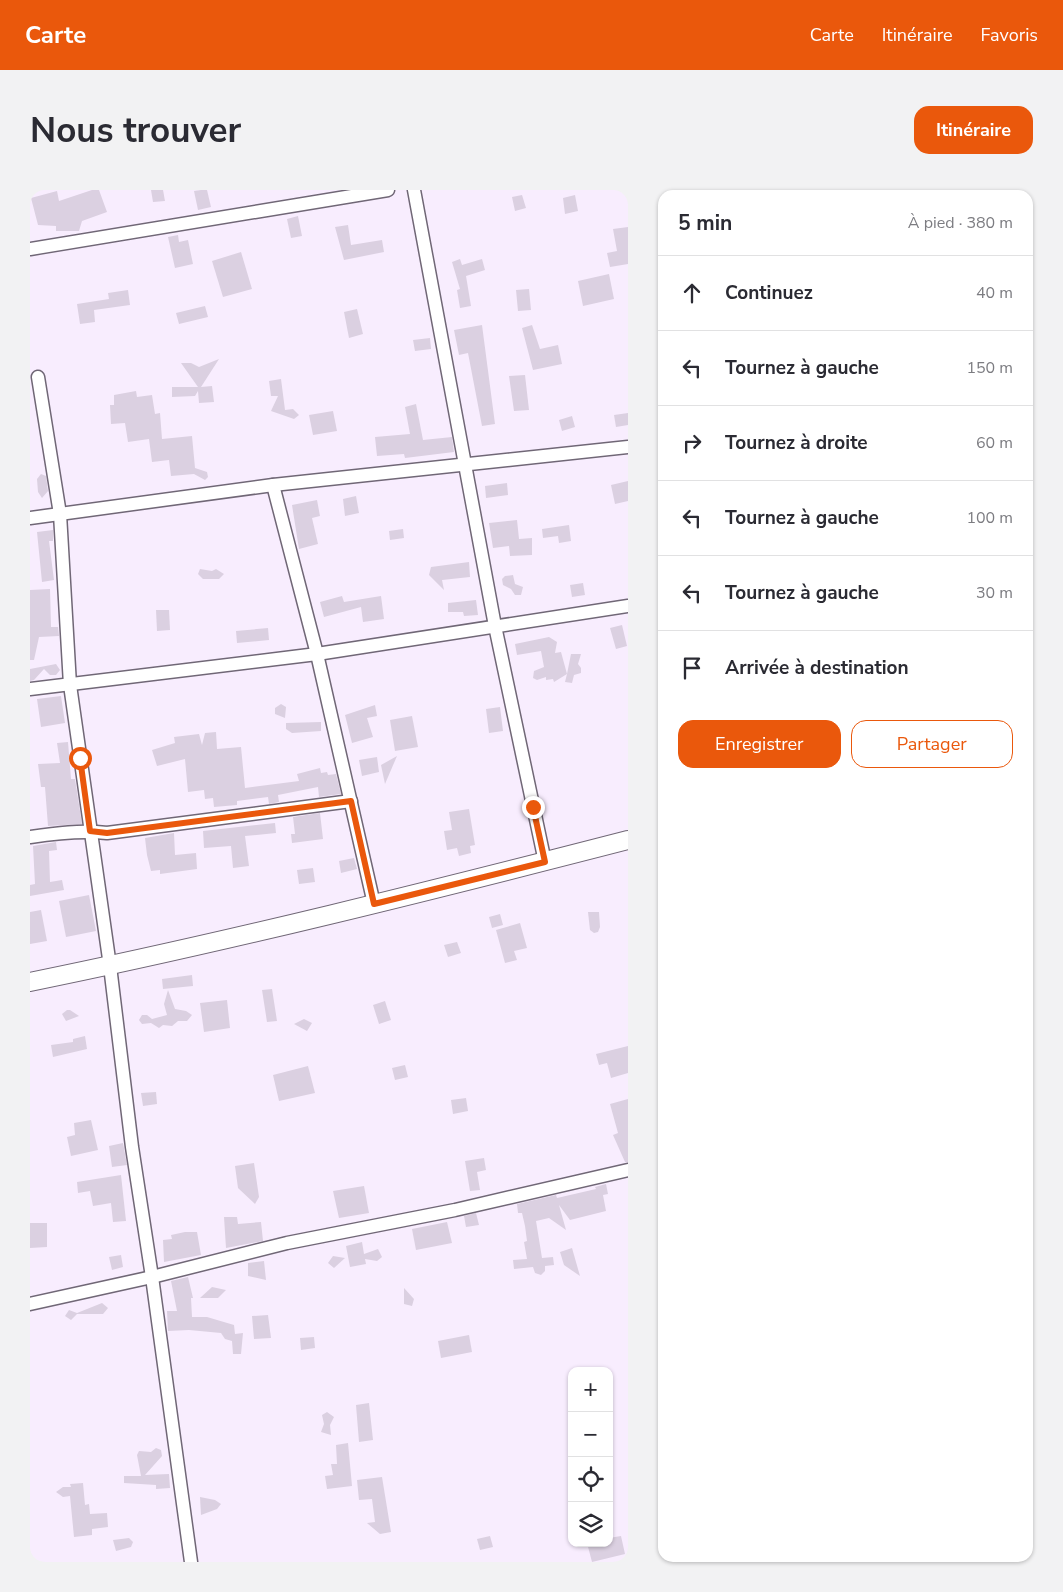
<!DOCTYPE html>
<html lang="fr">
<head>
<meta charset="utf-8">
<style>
  :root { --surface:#fff; --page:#f2f2f3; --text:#2b2b33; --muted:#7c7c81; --line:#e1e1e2; --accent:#ea580c }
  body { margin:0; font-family:"Nunito Sans",sans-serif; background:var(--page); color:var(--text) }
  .controls { position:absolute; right:15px; bottom:15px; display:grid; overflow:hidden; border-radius:10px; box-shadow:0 1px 4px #0004 }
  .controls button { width:45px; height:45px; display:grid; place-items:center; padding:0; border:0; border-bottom:1px solid var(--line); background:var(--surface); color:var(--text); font:25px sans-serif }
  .stop { position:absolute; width:15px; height:15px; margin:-11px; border:4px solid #ea580c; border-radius:50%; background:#fff }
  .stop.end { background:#ea580c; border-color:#fff; box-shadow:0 1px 5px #0008 }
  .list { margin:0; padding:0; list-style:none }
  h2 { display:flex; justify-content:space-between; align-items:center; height:65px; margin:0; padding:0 20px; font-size:21px }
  h2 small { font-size:16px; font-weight:400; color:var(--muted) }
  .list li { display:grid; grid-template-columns:32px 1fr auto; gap:15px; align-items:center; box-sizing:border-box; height:75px; padding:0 20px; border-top:1px solid var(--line) }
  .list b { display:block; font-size:19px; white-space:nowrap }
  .list em { font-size:16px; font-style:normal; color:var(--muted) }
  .actions { display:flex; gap:10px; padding:15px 20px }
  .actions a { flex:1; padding:11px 0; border:1px solid var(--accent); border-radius:15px; text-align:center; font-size:18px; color:var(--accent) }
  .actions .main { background:var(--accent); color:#fff }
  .icon { flex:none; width:28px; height:28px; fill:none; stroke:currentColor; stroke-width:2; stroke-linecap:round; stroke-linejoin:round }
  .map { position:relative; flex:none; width:598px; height:1372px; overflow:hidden; border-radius:15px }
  header { display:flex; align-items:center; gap:30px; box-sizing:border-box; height:70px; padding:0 25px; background:var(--accent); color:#fff }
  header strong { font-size:24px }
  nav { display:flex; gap:28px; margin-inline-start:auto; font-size:18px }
  .intro { display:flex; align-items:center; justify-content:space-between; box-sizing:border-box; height:120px; padding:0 30px }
  h1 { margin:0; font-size:35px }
  .button { padding:12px 22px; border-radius:15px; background:var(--accent); color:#fff; font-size:18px; font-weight:700 }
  main { display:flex; gap:30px; padding:0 30px }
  aside { flex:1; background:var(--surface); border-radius:15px; box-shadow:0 1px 4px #0004 }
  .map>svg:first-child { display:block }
  .building { fill:#dbd0e1 }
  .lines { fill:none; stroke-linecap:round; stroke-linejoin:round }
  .minor-casing { stroke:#706776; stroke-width:15 }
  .secondary-casing { stroke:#706776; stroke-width:20 }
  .minor { stroke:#fff; stroke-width:12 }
  .secondary { stroke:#fff; stroke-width:18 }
  .route { stroke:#ea580c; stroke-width:6 }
</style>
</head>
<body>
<header>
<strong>Carte</strong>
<nav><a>Carte</a><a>Itinéraire</a><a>Favoris</a></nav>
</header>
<div class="intro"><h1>Nous trouver</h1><a class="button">Itinéraire</a></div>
<main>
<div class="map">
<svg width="598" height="1372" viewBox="0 0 598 1372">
  <rect width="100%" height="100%" fill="#f8edfe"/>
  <g class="building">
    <polygon points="62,0 69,0 77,22 52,31 49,41 26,41 26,36 8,35 1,8 27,1 29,11"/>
    <polygon points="121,0 133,0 135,11 123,12"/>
    <polygon points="171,0 177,0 181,17 168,20 164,1"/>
    <polygon points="492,5 496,18 485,21 482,7"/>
    <polygon points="545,5 548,21 535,24 533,8"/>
    <polygon points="268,26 272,46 261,48 257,29"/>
    <polygon points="318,35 321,55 352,50 354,62 314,70 305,37"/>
    <polygon points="598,37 598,74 580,77 577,63 587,61 583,39"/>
    <polygon points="148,45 149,52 158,50 163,74 145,78 138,47"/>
    <polygon points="211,62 222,99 193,107 182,71"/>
    <polygon points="430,69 432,75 452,69 455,80 436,86 441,116 430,118 427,100 430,99 422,72"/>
    <polygon points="579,84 584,109 553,116 548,91"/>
    <polygon points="499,99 501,120 488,121 486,100"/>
    <polygon points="98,100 100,115 64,120 65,132 50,134 47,114 79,109 78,103"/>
    <polygon points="175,116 178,127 149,134 146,123"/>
    <polygon points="327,119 333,144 319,148 314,122"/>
    <polygon points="452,135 465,234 452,236 438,163 429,165 424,140"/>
    <polygon points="502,135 510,159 528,155 532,174 503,180 492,138"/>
    <polygon points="400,148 401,159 385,161 383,150"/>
    <polygon points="189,169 171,197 182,196 184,212 169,213 168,201 165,206 142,207 142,197 168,197 151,173 161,173 169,177"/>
    <polygon points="495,185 499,220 484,221 479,186"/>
    <polygon points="251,189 255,220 263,219 269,225 264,229 241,221 248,206 241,206 239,191"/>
    <polygon points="106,201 107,207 122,205 125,224 130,223 132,249 162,246 165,278 177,282 178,287 175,290 164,284 141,286 139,270 122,272 119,249 98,252 95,233 81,234 80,215 84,215 84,205"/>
    <polygon points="386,214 393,250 422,247 424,262 375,268 374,264 347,266 345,247 380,244 375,217"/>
    <polygon points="303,221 307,241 283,245 279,225"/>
    <polygon points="598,223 598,235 586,237 584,225"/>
    <polygon points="542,226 545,237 532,241 529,230"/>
    <polygon points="11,284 16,286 18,301 12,308 8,302 7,289"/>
    <polygon points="598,291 598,311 585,314 581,295"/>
    <polygon points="477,293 478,305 456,308 455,296"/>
    <polygon points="326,306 329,323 315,326 313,309"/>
    <polygon points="287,310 290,326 282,328 288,354 269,359 262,315"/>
    <polygon points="487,330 489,349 502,348 502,365 480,366 479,356 463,358 459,333"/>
    <polygon points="539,335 541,351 529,353 528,346 513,348 512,339"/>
    <polygon points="373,339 374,348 360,350 359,341"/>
    <polygon points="23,340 23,351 19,351 24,390 12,392 7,342"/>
    <polygon points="439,372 440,387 412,390 414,400 399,385 401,377"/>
    <polygon points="170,379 182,381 186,379 194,384 189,389 173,389 168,384"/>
    <polygon points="483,385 485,394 493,397 491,405 485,405 481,399 473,395 472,389 475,386"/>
    <polygon points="553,393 555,405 542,407 540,395"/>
    <polygon points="20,399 21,437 28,437 29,446 9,447 4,470 0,470 0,400"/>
    <polygon points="312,406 314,412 351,406 354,429 333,432 331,417 294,427 290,412"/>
    <polygon points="446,410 448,425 434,426 433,422 418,422 418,413"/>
    <polygon points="126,420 139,420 140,440 127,441"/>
    <polygon points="592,435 597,456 586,459 580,438"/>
    <polygon points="238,438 239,450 207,453 206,441"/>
    <polygon points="519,447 527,452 525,463 531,462 537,484 541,464 551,464 548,474 551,478 551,483 544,485 542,493 535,492 537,484 524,492 523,489 516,490 516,487 507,490 503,488 504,481 514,477 511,461 487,465 485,454"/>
    <polygon points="26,474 30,480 26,485 20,485 14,479 4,490 0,491 0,479"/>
    <polygon points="31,506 35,533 11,537 7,509"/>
    <polygon points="251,514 256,517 255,528 245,524 245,518"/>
    <polygon points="345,515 347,526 337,528 343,547 322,553 315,525"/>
    <polygon points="470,517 473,541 459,543 456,519"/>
    <polygon points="382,526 388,557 365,561 360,530"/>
    <polygon points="291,532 291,541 262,543 256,539 256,533"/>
    <polygon points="186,542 187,559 211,557 215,598 269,591 267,584 290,578 291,583 297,582 298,585 306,584 311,604 289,607 288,597 248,605 249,612 239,614 238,607 207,611 207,615 184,617 183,608 175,609 174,600 158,602 155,569 127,576 122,560 145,553 144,547 169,544 172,555 175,543"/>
    <polygon points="38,552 41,589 45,589 52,634 18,636 15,597 11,597 8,574 30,573 27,553"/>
    <polygon points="367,566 355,594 351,575"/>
    <polygon points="347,567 349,582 332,586 329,570"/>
    <polygon points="439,619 445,655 440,656 441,663 429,666 427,658 417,660 414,641 422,640 419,622"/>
    <polygon points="290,623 293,649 262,653 261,644 265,644 263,627"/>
    <polygon points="245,633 246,643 215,646 219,676 203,678 201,656 174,658 173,641"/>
    <polygon points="144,643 145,665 166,663 167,679 130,684 130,680 121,681 117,665 115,648"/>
    <polygon points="26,652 27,660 19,661 20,692 32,690 34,700 0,706 0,695 5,694 3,656"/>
    <polygon points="324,668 327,679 311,683 309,671"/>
    <polygon points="283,678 285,692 269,694 267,680"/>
    <polygon points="59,705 66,741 36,747 29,711"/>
    <polygon points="11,720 17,751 0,754 0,722"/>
    <polygon points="558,722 569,722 570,737 568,742 564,743 560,740"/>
    <polygon points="470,724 473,735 462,738 459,727"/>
    <polygon points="490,733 497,758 484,761 487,770 475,773 466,740"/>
    <polygon points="427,752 431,763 418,767 414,755"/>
    <polygon points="162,785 163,796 133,799 132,789"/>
    <polygon points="242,799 247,831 237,832 232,800"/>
    <polygon points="138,800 145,819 156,821 162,825 157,831 148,831 142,836 133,835 129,838 121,833 112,834 109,830 112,825 117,825 122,829 137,825 134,814"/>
    <polygon points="197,810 200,838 174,842 170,813"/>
    <polygon points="355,811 361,830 349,834 343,815"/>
    <polygon points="37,820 40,820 49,826 36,831 32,824"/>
    <polygon points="274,829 282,833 277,841 264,834"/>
    <polygon points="55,846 57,859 23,867 21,855 43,852 43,849"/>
    <polygon points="598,856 598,883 581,888 577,873 569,875 566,864"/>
    <polygon points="375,875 378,887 365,890 362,878"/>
    <polygon points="278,876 285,903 249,911 243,885"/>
    <polygon points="126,902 127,914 113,916 111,903"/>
    <polygon points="436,908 438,921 423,924 421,910"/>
    <polygon points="598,909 598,972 595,972 583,945 588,943 580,914"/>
    <polygon points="61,930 68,960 41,966 37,947 45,945 44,933"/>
    <polygon points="93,953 97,975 82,977 79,956"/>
    <polygon points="454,968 456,980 447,982 450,1000 440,1001 435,971"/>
    <polygon points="224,973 229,1007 225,1014 208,998 205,976"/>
    <polygon points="91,985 96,1031 83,1032 81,1013 63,1016 60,1001 48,1003 47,992"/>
    <polygon points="576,994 578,1004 573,1005 576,1021 540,1030 529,1015 536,1040 519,1028 506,1031 512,1068 523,1067 524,1075 515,1076 515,1081 511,1085 505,1083 503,1077 484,1079 483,1070 497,1069 494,1052 497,1051 495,1036 492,1023 488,1023 487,1014 526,1005 527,1008 566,999 565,997"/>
    <polygon points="334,996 339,1023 309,1028 303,1001"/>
    <polygon points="446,1023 449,1035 436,1037 434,1026"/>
    <polygon points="194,1027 207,1027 208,1034 231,1032 233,1051 196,1058"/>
    <polygon points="417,1032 422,1053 386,1060 382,1039"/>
    <polygon points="0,1033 17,1033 17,1057 0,1058"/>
    <polygon points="155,1042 167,1042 171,1065 134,1072 133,1050 142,1049 141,1045"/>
    <polygon points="332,1052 334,1064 348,1059 352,1067 347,1071 335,1069 336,1074 320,1077 316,1056"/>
    <polygon points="542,1058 550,1086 534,1075 530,1062"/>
    <polygon points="91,1065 93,1077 82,1080 79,1067"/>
    <polygon points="303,1066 315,1068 304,1078 298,1073"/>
    <polygon points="234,1071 236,1090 218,1086 218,1073"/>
    <polygon points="158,1087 163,1108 161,1108 162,1127 177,1127 204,1135 205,1144 213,1143 211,1164 203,1164 202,1151 195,1149 191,1143 159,1140 138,1141 137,1121 147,1121 141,1091"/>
    <polygon points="182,1097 196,1100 188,1108 170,1108"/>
    <polygon points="374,1098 384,1109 382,1116 374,1114"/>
    <polygon points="72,1113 78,1118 73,1124 47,1124 41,1130 35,1126 39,1120 47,1123"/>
    <polygon points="238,1125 241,1148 224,1149 222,1126"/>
    <polygon points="439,1145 442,1162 411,1168 408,1151"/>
    <polygon points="284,1147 285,1158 271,1160 270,1148"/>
    <polygon points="339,1213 343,1250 329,1252 326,1215"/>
    <polygon points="297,1222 304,1227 300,1235 301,1245 291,1242 294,1234 292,1225"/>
    <polygon points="318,1253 322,1296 297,1299 295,1286 303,1285 301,1274 307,1274 306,1255"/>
    <polygon points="126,1258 131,1260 132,1266 115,1285 139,1284 140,1298 126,1299 126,1295 94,1293 94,1286 111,1286 107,1265 109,1261 121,1262"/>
    <polygon points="352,1287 361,1342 350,1344 337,1333 345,1332 342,1309 329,1310 327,1290"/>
    <polygon points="53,1293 55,1315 59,1314 60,1324 77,1323 78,1337 62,1339 62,1345 44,1347 40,1306 33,1307 26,1302 33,1297 41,1297 40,1294"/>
    <polygon points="170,1307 185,1310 191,1314 187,1319 171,1325"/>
    <polygon points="460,1346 463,1357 450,1360 447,1349"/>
    <polygon points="591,1346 595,1364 562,1372 557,1353 579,1353 579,1348"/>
    <polygon points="99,1348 103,1352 101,1357 86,1361 83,1350"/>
  </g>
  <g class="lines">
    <g class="minor-casing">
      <g id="minor">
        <polyline points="384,0 465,436 515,672"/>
        <polyline points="0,59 358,0"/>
        <polyline points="8,187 30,324 40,495 80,776 102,957 122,1087 161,1372"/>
        <polyline points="243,295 287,464 344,714"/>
        <polyline points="0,328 243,295 598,257"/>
        <polyline points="0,499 287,464 598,416"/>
        <path d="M0,647C26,643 51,640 77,643L321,611"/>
        <polyline points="0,1114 122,1087 257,1053 425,1020 598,980"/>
      </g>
    </g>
    <g class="secondary-casing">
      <path id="secondary" d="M0,792C201,751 400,701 598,650"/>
    </g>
    <use href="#minor" class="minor"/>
    <use href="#secondary" class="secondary"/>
  </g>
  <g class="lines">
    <polyline class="route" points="50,568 60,641 77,643 321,611 344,714 515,672 503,617"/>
  </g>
</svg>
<div class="controls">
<button>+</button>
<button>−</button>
<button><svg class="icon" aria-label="locate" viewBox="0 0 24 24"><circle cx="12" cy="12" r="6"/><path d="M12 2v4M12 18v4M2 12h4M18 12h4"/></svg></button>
<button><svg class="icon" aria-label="layers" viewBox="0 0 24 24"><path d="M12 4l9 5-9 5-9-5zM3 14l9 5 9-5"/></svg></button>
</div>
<div class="stop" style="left:50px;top:568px"></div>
<div class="stop end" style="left:503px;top:617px"></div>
</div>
<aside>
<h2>5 min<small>À pied · 380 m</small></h2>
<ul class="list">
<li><svg class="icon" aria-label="ahead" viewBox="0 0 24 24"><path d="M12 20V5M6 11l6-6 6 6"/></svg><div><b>Continuez</b></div><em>40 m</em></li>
<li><svg class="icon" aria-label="left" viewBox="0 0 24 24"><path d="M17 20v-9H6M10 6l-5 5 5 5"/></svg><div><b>Tournez à gauche</b></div><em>150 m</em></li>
<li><svg class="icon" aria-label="right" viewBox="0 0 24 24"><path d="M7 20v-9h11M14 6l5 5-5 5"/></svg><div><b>Tournez à droite</b></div><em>60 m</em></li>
<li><svg class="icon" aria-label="left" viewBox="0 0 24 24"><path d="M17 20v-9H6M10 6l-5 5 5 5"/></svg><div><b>Tournez à gauche</b></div><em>100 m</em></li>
<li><svg class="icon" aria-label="left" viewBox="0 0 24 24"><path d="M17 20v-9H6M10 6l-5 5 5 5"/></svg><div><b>Tournez à gauche</b></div><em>30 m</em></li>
<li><svg class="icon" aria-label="arrive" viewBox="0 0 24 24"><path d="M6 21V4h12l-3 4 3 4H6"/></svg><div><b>Arrivée à destination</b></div></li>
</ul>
<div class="actions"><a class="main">Enregistrer</a><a>Partager</a></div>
</aside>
</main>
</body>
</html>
